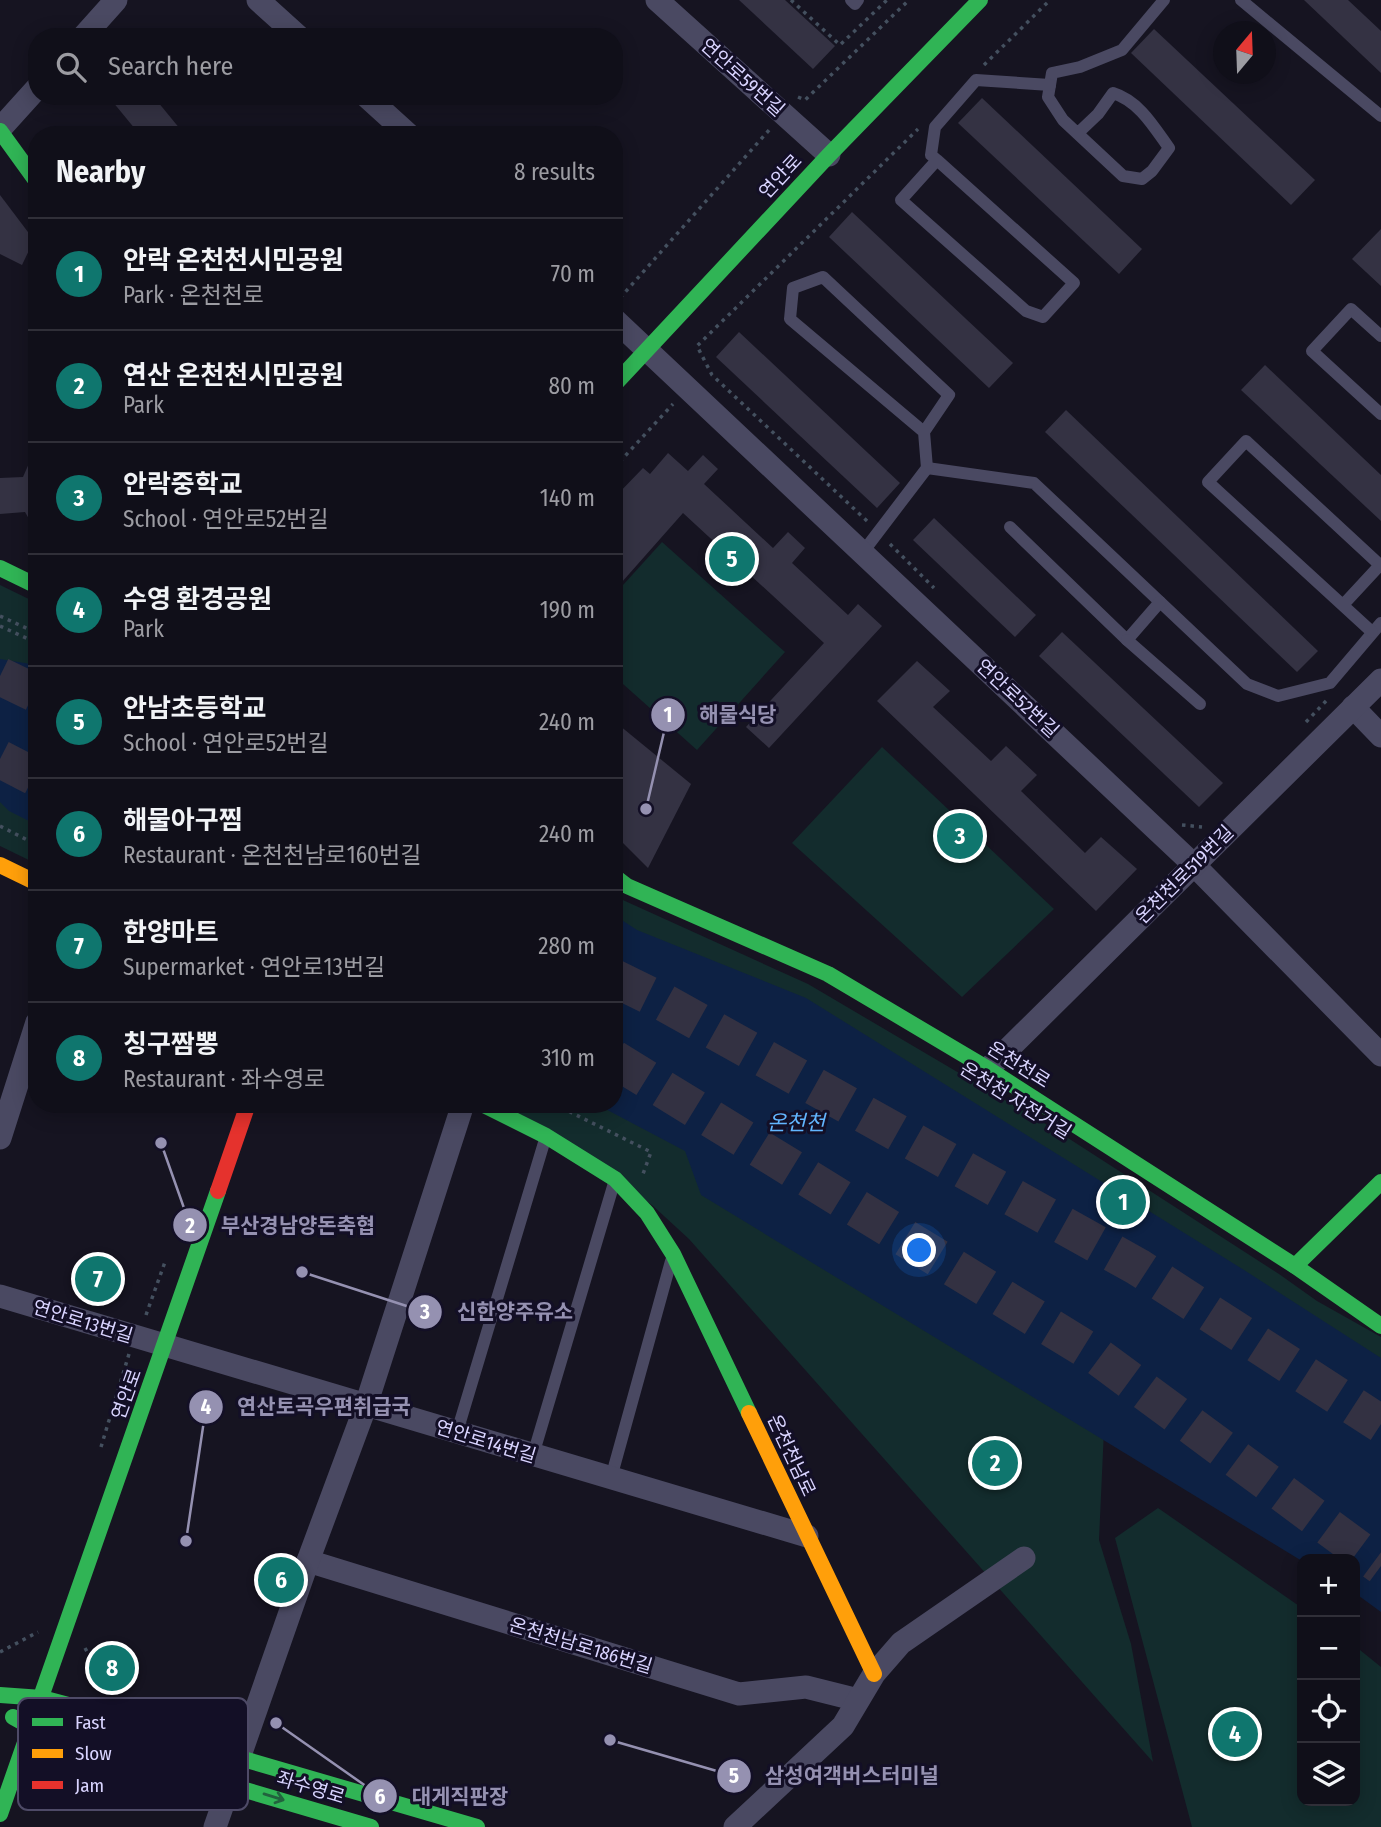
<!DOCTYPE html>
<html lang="en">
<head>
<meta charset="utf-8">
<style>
  :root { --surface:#100f19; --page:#191822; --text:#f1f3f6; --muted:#9c9ca2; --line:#302f38; --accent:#0f766e }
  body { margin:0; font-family:"Fira Sans Condensed","Noto Sans KR",sans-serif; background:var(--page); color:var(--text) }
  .controls { position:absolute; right:21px; bottom:21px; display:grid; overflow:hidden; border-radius:14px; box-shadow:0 4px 18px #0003 }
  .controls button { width:63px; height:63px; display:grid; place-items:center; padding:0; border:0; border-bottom:2px solid var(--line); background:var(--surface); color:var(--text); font:35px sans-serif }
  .compass { position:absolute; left:1213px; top:21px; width:63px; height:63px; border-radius:50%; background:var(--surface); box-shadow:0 4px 18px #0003; rotate:19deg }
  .you { position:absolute; left:920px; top:1251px; width:24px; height:24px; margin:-18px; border:5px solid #fff; border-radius:50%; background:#1a73e8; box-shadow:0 0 0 10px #1a73e833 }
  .badge { display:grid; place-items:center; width:46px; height:46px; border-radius:50%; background:var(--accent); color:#fff; font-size:23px; font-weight:700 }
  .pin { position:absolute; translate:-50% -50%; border:4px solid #fff; box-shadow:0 2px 7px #0006 }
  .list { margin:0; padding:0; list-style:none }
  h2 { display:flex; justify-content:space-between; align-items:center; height:91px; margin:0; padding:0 28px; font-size:30px }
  h2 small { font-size:23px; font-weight:400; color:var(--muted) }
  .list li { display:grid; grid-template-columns:46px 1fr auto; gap:21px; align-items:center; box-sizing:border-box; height:112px; padding:0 28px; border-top:2px solid var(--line) }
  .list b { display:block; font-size:26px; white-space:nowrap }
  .list p { margin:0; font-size:23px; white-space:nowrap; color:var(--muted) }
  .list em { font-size:23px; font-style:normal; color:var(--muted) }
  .icon { flex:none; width:38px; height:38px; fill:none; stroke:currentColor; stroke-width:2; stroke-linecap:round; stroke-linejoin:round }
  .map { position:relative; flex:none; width:1381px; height:1827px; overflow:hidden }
  .search { position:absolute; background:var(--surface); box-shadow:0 4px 18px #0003; left:28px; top:28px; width:595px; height:77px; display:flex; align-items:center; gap:18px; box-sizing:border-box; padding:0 24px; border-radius:28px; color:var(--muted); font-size:26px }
  .panel { position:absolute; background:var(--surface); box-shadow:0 4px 18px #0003; left:28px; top:126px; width:595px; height:987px; border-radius:28px }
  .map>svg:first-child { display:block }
  .green { fill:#132c2d }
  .water { fill:#0d2144 }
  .building { fill:#343243 }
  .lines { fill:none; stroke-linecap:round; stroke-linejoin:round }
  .highway-tunnel { stroke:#333142; stroke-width:38; stroke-dasharray:38 19; stroke-linecap:butt }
  .path { stroke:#44505f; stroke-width:3.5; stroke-dasharray:3.5 5; stroke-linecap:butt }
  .lane { stroke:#4a4962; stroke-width:12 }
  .street { stroke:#4a4962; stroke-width:23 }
  .fast { stroke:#30b455; stroke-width:16 }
  .slow { stroke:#ff9f0a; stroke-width:16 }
  .jam { stroke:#e5322d; stroke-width:16 }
  .oneway { stroke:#22623e }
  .labels { text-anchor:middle; stroke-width:6; stroke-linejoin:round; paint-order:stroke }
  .street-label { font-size:19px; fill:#d9d4ff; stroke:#130f26 }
  .water-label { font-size:21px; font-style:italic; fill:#62b6ff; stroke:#130f26 }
  .key { fill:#130f26; stroke:#4e4a67; stroke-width:2 }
  .key-label { font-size:19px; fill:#d9d4ff }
  .leader { fill:none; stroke:#9591b1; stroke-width:2.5 }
  .callout-dot { fill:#9591b1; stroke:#130f26; stroke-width:2.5 }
  .mark-label { font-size:21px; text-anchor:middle; font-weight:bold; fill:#fff }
  .callout-label { font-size:21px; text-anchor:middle; font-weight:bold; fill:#9591b1; stroke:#130f26; stroke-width:6; stroke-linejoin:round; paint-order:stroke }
</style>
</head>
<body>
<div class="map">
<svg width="1381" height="1827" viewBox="0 0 1381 1827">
  <rect width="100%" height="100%" fill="#161421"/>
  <g class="green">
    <polygon points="662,542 785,652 697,750 614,676 614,595"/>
    <polygon points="0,585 37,603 37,864 0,846"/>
    <polygon points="882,747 1054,909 962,997 792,843"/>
    <polygon points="614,896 808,984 1054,1129 1279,1274 1317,1301 1381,1337 1381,1388 614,946"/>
    <polygon points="498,1104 614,1104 1106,1386 1099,1540 1131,1644 1153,1762 689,1239 652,1205"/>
    <polygon points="1158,1508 1302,1608 1302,1801 1355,1801 1355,1646 1381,1667 1381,1827 1192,1827 1115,1538"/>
  </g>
  <g class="water">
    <polygon points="0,659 37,665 37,825 9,811 0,802"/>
    <polygon points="614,915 637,930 806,998 1244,1270 1381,1358 1381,1612 1355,1593 1355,1559 1302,1559 1302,1561 701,1195 685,1151 596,1104 614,1104"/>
  </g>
  <g class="building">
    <polygon points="739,0 785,0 835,46 813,69"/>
    <polygon points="1304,0 1348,0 1381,31 1381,73"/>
    <polygon points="1154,29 1315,180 1291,205 1131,53"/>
    <polygon points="108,96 153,96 185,135 140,135"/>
    <polygon points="982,98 1142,249 1119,274 958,123"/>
    <polygon points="0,195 34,240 22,265 0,254"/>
    <polygon points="852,212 1013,363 989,388 829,237"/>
    <polygon points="1381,229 1381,286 1352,259"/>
    <polygon points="739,332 900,483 877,508 716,357"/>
    <polygon points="1265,365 1381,475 1381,521 1241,390"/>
    <polygon points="1066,410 1318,651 1297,672 1045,432"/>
    <polygon points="37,445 37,533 25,512 0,514 0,478 23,477"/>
    <polygon points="668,453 688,471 703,455 718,469 704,484 773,548 788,532 805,548 792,563 848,615 858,604 882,626 769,748 746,727 824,643 683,513 614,591 614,498 643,468 650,474"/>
    <polygon points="934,518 1036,615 1015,637 913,540"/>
    <polygon points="1062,632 1223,783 1199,807 1039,656"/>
    <polygon points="917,661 950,691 933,707 991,761 1006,746 1037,775 1021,791 1085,853 1101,837 1137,869 1096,911 877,701"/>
    <polygon points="614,721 691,784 648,868 614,834"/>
  </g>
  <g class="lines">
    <g class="highway-tunnel">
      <polyline points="0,676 37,694"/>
      <polyline points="0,759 37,778"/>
      <polyline points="614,978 665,1003 1138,1267 1381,1424"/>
      <polyline points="614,1059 1097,1356 1381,1566"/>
    </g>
    <g class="path">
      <polyline points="791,0 840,45 887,0"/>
      <polyline points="984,65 1050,0"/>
      <polyline points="798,97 805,100 909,0"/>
      <polyline points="620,298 770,129"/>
      <polyline points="614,468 673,404"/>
      <polyline points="867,521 712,375 697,346 918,129"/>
      <polyline points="890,544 934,588"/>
      <polyline points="0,616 37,633"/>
      <polyline points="0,626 37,643"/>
      <polyline points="1306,722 1327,700"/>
      <polyline points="1182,825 1202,827"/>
      <polyline points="0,826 37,845"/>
      <polyline points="554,1104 651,1152 643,1174"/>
      <polyline points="146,1315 165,1262"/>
      <polyline points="101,1447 129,1354"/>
      <polyline points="85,1648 109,1691"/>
      <polyline points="0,1652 38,1632"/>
      <polyline points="35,1798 36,1794 76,1767"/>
    </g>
    <g class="lane">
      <polyline points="851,0 855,4 858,0"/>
      <polyline points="1241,0 1381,116"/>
      <path d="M1078,133L1098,114L1113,93C1139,101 1154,127 1169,148L1152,171L1142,179L1123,176L1063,120L1048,97L1052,73L1080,67L1122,50L1164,0"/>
      <polyline points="937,160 901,200 1026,311 1043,317 1074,283 937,160 931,155 935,127 976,80 1050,85"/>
      <polyline points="1381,336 1351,309 1312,351 1381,414"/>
      <polyline points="927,468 1034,483 1247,684 1278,696 1330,683 1381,623"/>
      <polyline points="1010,527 1127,640 1160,602"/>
      <polyline points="863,552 927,468 924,432 949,395 823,277 793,288 790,319 924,432"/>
      <polyline points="1343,605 1380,565 1246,441 1208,482 1372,632"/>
      <polyline points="1127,640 1200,704"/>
      <polyline points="457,1432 546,1136"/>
      <polyline points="533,1455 614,1183"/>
      <polyline points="611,1478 671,1261"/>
    </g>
    <g class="street">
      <polyline points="258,0 299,37"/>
      <polyline points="657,0 829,155"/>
      <polyline points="83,37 116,0"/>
      <polyline points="366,96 409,135"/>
      <polyline points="0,129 37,88"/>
      <polyline points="614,319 1194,865 1381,1055"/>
      <polyline points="1353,707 1381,736"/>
      <polyline points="988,1069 1381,680"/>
      <polyline points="0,1138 37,1022"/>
      <polyline points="0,1296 807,1536"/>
      <polyline points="308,1561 739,1694 806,1687 858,1700"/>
      <polyline points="215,1827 308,1561 366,1405 463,1104"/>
      <polyline points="735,1827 843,1726 874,1674 901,1643 1024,1558"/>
    </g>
    <g class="fast">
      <polyline points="0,131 37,182"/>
      <polyline points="614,385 829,155 980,0"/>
      <polyline points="0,568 37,586"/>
      <polyline points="614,876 627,886 828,974 988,1069 1295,1266 1381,1326"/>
      <polyline points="482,1104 546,1136 615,1179 647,1213 673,1254 749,1413"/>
      <polyline points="1295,1266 1381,1182"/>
      <polyline points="0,1695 42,1698 106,1715 240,1758 477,1827"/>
      <polyline points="13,1717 31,1727 371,1827"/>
      <polyline points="0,1814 218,1191"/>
    </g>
    <g class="slow">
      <polyline points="0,865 37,883"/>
      <polyline points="749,1413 874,1674"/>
    </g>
    <polyline class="jam" points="218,1191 248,1104"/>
  </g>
  <defs><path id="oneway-shaft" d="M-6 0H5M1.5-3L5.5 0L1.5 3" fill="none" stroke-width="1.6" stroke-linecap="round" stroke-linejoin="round" transform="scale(1.75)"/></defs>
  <use class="oneway" href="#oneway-shaft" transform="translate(274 1797) rotate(17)"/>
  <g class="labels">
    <g class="street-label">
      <text transform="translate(743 77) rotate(42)" y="7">연안로59번길</text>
      <text transform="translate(780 176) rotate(-47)" y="7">연안로</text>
      <text transform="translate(1018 698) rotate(43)" y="7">연안로52번길</text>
      <text transform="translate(1184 874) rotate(-45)" y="7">온천천로519번길</text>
      <text transform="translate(1019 1064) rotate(32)" y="7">온천천로</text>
      <text transform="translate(1016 1100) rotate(32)" y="7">온천천 자전거길</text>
      <text transform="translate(83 1321) rotate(17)" y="7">연안로13번길</text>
      <text transform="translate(126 1394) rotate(-70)" y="7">연안로</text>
      <text transform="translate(486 1441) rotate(17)" y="7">연안로14번길</text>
      <text transform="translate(792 1455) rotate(65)" y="7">온천천남로</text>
      <text transform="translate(581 1645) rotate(17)" y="7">온천천남로186번길</text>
      <text transform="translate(311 1787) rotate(17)" y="7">좌수영로</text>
    </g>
    <g class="water-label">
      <text x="796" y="1130">온천천</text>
    </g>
  </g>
  <rect x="18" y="1698" width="230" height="112" rx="10" class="key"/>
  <rect x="32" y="1718" width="31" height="8" fill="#30b455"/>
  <rect x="32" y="1749" width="31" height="9" fill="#ff9f0a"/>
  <rect x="32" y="1781" width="31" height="8" fill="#e5322d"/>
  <g class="key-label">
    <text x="75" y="1729">Fast</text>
    <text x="75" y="1760">Slow</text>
    <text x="75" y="1792">Jam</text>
  </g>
  <path class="leader" d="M646 809L668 715M161 1143L190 1225M302 1272L425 1312M186 1541L206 1407M610 1740L734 1776M276 1723L380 1796"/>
  <g class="callout-dot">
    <circle cx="646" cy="809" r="7"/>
    <circle cx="161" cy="1143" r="7"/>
    <circle cx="302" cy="1272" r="7"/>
    <circle cx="186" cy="1541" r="7"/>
    <circle cx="610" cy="1740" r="7"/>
    <circle cx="276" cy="1723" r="7"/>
    <circle cx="668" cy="715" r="18"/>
    <circle cx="190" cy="1225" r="18"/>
    <circle cx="425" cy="1312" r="18"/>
    <circle cx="206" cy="1407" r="18"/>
    <circle cx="734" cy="1776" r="18"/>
    <circle cx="380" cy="1796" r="18"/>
  </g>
  <g class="mark-label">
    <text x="668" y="722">1</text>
    <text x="190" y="1233">2</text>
    <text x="425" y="1319">3</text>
    <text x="206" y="1414">4</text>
    <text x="734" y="1783">5</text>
    <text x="380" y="1804">6</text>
  </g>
  <g class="callout-label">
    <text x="738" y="722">해물식당</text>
    <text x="298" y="1233">부산경남양돈축협</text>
    <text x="515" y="1319">신한양주유소</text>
    <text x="324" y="1414">연산토곡우편취급국</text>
    <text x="852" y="1783">삼성여객버스터미널</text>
    <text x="460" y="1804">대게직판장</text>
  </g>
</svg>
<div class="controls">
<button>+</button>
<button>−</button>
<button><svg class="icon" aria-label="locate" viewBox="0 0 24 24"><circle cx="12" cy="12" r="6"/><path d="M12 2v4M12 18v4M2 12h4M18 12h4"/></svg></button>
<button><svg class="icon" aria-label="layers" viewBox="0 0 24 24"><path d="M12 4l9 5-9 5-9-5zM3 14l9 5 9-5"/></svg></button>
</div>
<svg class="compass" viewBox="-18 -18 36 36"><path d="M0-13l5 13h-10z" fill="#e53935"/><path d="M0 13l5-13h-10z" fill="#9c9ca2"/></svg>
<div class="you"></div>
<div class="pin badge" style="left:1123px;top:1202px">1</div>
<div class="pin badge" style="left:995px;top:1463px">2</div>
<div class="pin badge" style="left:960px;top:836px">3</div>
<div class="pin badge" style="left:1235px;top:1734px">4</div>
<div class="pin badge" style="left:732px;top:559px">5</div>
<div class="pin badge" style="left:281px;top:1580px">6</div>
<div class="pin badge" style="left:98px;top:1279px">7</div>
<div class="pin badge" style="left:112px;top:1668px">8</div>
<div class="search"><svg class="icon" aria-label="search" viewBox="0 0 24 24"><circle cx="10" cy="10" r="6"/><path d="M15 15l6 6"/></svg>Search here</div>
<section class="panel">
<h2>Nearby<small>8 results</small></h2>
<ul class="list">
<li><span class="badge">1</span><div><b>안락 온천천시민공원</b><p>Park · 온천천로</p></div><em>70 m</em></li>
<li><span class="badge">2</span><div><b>연산 온천천시민공원</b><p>Park</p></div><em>80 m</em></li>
<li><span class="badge">3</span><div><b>안락중학교</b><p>School · 연안로52번길</p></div><em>140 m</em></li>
<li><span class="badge">4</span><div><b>수영 환경공원</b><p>Park</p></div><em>190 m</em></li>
<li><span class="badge">5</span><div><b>안남초등학교</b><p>School · 연안로52번길</p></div><em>240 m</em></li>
<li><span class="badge">6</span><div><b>해물아구찜</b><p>Restaurant · 온천천남로160번길</p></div><em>240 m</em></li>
<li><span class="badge">7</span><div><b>한양마트</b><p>Supermarket · 연안로13번길</p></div><em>280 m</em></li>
<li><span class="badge">8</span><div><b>칭구짬뽕</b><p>Restaurant · 좌수영로</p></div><em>310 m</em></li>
</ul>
</section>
</div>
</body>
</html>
